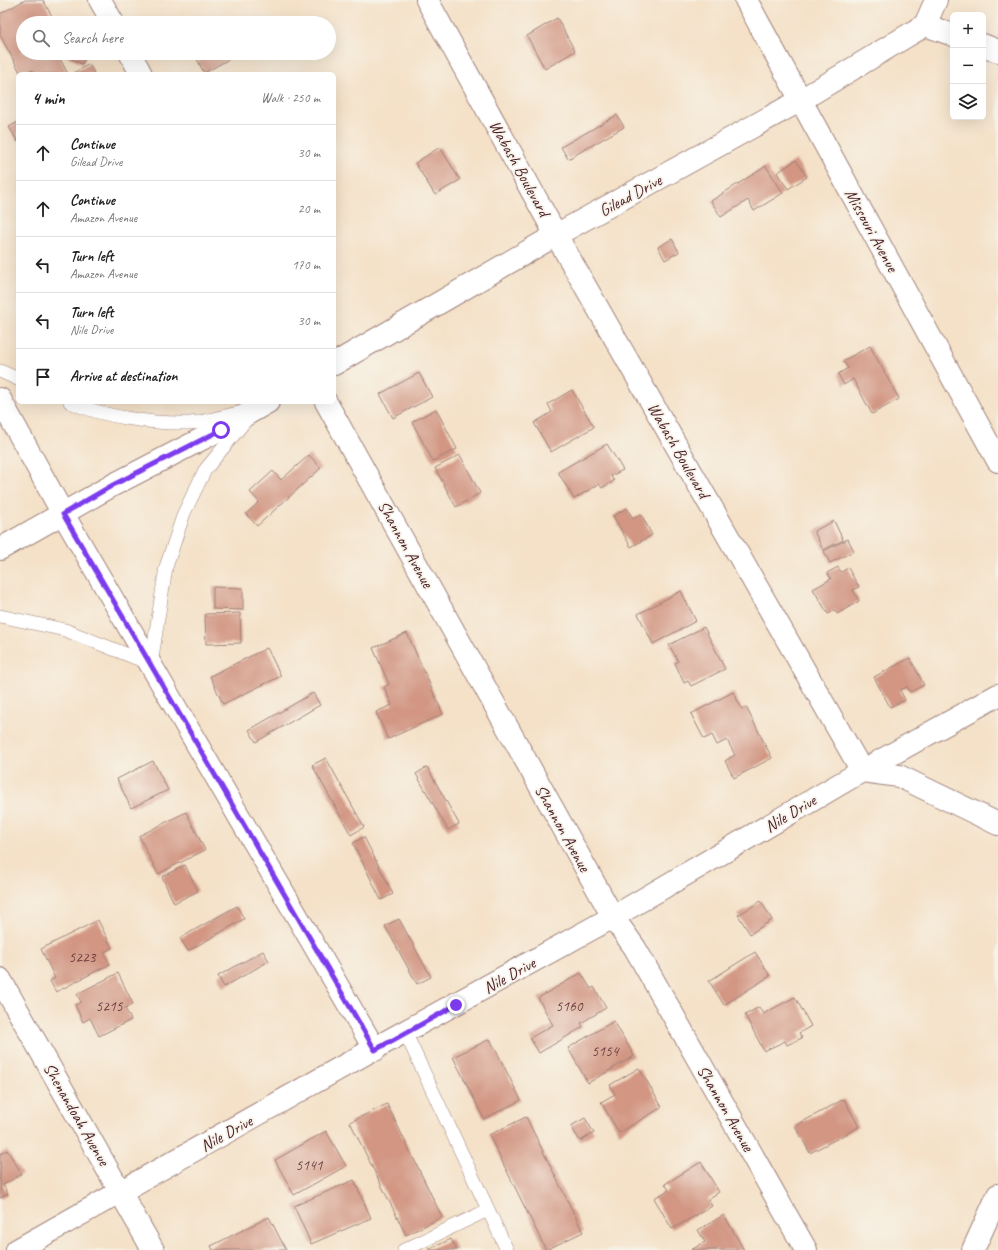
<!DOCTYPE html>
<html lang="en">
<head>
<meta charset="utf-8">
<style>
  :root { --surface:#fff; --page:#f2f2f2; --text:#222; --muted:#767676; --line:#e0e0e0 }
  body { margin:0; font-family:Caveat,sans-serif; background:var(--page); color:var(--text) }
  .controls { position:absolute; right:12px; top:12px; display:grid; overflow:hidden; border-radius:6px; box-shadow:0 4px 16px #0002 }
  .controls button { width:36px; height:36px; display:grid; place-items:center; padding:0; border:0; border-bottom:1px solid var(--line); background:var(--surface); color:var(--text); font:20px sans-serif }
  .stop { position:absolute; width:12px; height:12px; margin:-9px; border:3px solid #7c3aed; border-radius:50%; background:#fff }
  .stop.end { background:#7c3aed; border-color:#fff; box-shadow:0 1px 4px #0008 }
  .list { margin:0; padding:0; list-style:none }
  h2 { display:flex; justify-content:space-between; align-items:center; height:52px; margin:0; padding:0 16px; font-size:17px }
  h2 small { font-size:13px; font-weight:400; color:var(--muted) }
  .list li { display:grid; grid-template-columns:26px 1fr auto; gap:12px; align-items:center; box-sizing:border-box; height:56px; padding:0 16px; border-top:1px solid var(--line) }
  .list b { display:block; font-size:15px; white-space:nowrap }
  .list p { margin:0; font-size:13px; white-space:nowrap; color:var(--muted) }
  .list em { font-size:13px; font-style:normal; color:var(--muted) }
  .icon { flex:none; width:22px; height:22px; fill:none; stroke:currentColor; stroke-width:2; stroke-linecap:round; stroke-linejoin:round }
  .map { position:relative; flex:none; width:998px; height:1250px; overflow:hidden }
  .search { position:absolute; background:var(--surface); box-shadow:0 4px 16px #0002; left:16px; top:16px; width:320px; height:44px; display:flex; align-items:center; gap:10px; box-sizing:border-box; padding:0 14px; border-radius:22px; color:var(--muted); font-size:15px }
  .panel { position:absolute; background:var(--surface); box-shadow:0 4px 16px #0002; left:16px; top:72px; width:320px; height:332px; border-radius:6px }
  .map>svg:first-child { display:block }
  .building { fill:#d29683 }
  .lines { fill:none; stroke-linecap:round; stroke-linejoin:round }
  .service-casing { stroke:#9f807a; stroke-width:14 }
  .minor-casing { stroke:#9f807a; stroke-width:24 }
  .service { stroke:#fff; stroke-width:13 }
  .minor { stroke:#fff; stroke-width:22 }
  .route { stroke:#7c3aed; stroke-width:5 }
  .labels { text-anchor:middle; stroke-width:3.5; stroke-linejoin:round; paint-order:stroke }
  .number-label { font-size:15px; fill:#6c3d41 }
  .street-label { font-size:17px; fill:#4a1f2b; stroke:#f7f3e8 }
</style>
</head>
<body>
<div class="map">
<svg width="998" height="1250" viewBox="0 0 998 1250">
  <rect width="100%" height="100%" fill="#f7f3e8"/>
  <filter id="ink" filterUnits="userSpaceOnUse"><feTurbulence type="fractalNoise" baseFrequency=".025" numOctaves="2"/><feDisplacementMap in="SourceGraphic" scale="8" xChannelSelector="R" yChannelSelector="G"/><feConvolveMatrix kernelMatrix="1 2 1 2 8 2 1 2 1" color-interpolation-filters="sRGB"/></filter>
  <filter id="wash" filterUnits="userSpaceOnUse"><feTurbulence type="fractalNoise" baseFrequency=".012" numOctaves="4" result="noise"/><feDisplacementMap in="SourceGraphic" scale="16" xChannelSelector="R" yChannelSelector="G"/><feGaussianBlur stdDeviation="0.9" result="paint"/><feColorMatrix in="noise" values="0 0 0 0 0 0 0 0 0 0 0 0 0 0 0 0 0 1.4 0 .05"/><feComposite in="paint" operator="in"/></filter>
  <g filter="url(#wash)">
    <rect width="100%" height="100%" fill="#f4e1c8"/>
    <g id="blocks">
      <g class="building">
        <polygon points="25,0 43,0 54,20 48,23 23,23 23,53 57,53 68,74 35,74 33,70 21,74 0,35 0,14"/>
        <polygon points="557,18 575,51 545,69 527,36"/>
        <polygon points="65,53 88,53 82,64 64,55"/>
        <polygon points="208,53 240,53 204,73 197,59"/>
        <polygon points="89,64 94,73 93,74 72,74"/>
        <polygon points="617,115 624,127 568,159 561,147"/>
        <polygon points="18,122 18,142 9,127"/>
        <polygon points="440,147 460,180 435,195 415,163"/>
        <polygon points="796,160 807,177 788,189 777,173"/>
        <polygon points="766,166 783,193 754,211 748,200 721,217 711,201"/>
        <polygon points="672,239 679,252 665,260 658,247"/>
        <polygon points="870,346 899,399 872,414 853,379 844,385 838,374 848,368 843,361"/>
        <polygon points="419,373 432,397 393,418 380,394"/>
        <polygon points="572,390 594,427 551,452 534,423 552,412 548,404"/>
        <polygon points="436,409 457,449 433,461 412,422"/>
        <polygon points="607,444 623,470 611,476 614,481 602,488 599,484 574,499 558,472"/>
        <polygon points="309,455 321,468 257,526 246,514 259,502 250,492 273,471 281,480"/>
        <polygon points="460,455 480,493 456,507 435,468"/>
        <polygon points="627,508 633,519 641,514 652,535 631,547 613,516"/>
        <polygon points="834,521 843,540 823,550 814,531"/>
        <polygon points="848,539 854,551 830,563 824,551"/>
        <polygon points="838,567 841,572 848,568 859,587 853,590 859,601 837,614 835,610 828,614 813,589 831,579 827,573"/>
        <polygon points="213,587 243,588 243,610 213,609"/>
        <polygon points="681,591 696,621 653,644 638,614"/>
        <polygon points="240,613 241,643 206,644 205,614"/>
        <polygon points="704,627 725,669 691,686 688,681 684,683 675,663 678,661 669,645"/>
        <polygon points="407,633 443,714 388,739 376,712 392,705 384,687 389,684 373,648"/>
        <polygon points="267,648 281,676 223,704 210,676"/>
        <polygon points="910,658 924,685 910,692 907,687 900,690 905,700 890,707 874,677"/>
        <polygon points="733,692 742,709 746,707 772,758 734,778 725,761 735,755 727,740 717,745 712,735 704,739 691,714"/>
        <polygon points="313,693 320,705 256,742 249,730"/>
        <polygon points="326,758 364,827 351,835 312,765"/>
        <polygon points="153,761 168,790 131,808 117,779"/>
        <polygon points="427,767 459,824 448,830 416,774"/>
        <polygon points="186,812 205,850 158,874 139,836"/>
        <polygon points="364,837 393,894 381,900 353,843"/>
        <polygon points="185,865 198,891 174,903 162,877"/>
        <polygon points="761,901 772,920 750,934 738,915"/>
        <polygon points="237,906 244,919 188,951 180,938"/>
        <polygon points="399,919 431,977 417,984 385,926"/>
        <polygon points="98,920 112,948 104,952 110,964 56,992 50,981 55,978 41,949"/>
        <polygon points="263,951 269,961 224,987 218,976"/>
        <polygon points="755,952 770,976 724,1005 709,981"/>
        <polygon points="118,973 133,1004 125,1008 131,1020 99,1036 90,1018 83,1022 75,1005 81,1002 77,994"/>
        <polygon points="581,973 591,989 594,987 606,1008 581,1023 583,1027 539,1053 530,1038 553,1025 538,998"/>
        <polygon points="795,997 811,1026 799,1033 802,1038 787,1045 785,1041 764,1051 745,1015 759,1007 763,1014"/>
        <polygon points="614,1021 634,1056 588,1083 568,1048"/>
        <polygon points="490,1039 521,1100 484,1119 453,1057"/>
        <polygon points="639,1068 662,1107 619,1133 601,1102 615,1094 610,1085"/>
        <polygon points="844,1099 859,1127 810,1153 795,1126"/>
        <polygon points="387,1104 442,1217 406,1235 350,1122"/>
        <polygon points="526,1117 583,1232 546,1250 489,1135"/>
        <polygon points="585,1118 594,1133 580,1141 571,1126"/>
        <polygon points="326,1131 346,1166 294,1195 275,1160"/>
        <polygon points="7,1150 22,1174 3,1185 8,1194 0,1198 0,1154"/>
        <polygon points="701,1162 719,1192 708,1199 712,1206 672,1229 654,1198 669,1190 665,1184"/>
        <polygon points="354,1180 371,1218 311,1244 294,1206"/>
        <polygon points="724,1215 744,1250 691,1250 705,1242 698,1230"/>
        <polygon points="269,1217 286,1250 213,1250 211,1246"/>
        <polygon points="451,1239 457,1250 428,1250"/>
      </g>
    </g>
  </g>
  <g filter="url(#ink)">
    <use href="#blocks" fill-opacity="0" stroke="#9f807a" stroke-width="1"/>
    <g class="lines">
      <g class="service-casing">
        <g id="service">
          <polyline points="0,371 18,379"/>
          <path d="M70,402C103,417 154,424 190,423C206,422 223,416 238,413"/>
          <polyline points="0,616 65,630 151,664 166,567 184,513 205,470 246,420"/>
          <polyline points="405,1032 507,1250"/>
          <polyline points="404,1250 488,1210"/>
        </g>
      </g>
      <g class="minor-casing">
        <g id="minor">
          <polyline points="100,0 113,23"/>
          <polyline points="427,0 556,235 862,771 899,776 998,824"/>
          <polyline points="746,0 998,461"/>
          <polyline points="925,25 953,35"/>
          <polyline points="925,25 936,0"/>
          <polyline points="983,45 998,51"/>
          <polyline points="130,53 141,74"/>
          <polyline points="334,364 556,235 801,100 925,25"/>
          <polyline points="0,399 63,514 375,1050"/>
          <polyline points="326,402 613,917 635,948 806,1250"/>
          <polyline points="0,549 113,485 221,429 268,402"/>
          <polyline points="0,979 153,1250"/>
          <polyline points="17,1250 395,1037 613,917 862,771 998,695"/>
          <polyline points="973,1250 998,1195"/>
        </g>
      </g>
      <use href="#service" class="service"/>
      <use href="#minor" class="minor"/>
    </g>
  </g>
  <g class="lines" filter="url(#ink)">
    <polyline class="route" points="221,430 113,485 63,514 375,1050 456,1005"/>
  </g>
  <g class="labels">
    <g class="number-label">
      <text x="82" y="962">5223</text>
      <text x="109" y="1011">5215</text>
      <text x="569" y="1011">5160</text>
      <text x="605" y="1056">5154</text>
      <text x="309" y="1170">5141</text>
    </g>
    <g class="street-label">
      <text transform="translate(520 168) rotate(61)" y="6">Wabash Boulevard</text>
      <text transform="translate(630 195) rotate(-29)" y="6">Gilead Drive</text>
      <text transform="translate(872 230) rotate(61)" y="6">Missouri Avenue</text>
      <text transform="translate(679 450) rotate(60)" y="6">Wabash Boulevard</text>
      <text transform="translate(406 544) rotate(61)" y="6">Shannon Avenue</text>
      <text transform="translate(790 813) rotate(-31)" y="6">Nile Drive</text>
      <text transform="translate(563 828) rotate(61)" y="6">Shannon Avenue</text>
      <text transform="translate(509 975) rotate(-29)" y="6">Nile Drive</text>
      <text transform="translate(726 1108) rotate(60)" y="6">Shannon Avenue</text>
      <text transform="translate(77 1114) rotate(60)" y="6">Shenandoah Avenue</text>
      <text transform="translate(226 1133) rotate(-29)" y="6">Nile Drive</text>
    </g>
  </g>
</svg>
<div class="controls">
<button>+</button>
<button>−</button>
<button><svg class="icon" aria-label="layers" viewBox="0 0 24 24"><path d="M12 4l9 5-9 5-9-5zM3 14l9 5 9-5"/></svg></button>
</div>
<div class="stop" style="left:221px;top:430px"></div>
<div class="stop end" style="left:456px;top:1005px"></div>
<div class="search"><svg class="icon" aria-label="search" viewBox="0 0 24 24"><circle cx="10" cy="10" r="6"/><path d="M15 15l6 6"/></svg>Search here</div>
<section class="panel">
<h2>4 min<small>Walk · 250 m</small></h2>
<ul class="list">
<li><svg class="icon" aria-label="ahead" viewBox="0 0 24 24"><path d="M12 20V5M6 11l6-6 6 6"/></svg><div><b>Continue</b><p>Gilead Drive</p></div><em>30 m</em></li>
<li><svg class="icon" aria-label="ahead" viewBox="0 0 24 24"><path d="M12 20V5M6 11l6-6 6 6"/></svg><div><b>Continue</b><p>Amazon Avenue</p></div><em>20 m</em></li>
<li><svg class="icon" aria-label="left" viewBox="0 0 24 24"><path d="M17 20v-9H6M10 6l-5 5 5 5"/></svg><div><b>Turn left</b><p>Amazon Avenue</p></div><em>170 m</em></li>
<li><svg class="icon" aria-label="left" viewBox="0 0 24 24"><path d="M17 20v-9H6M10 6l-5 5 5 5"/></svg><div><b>Turn left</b><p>Nile Drive</p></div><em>30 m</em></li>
<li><svg class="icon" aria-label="arrive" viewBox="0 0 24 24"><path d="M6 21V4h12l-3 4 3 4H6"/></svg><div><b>Arrive at destination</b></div></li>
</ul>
</section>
</div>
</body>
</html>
